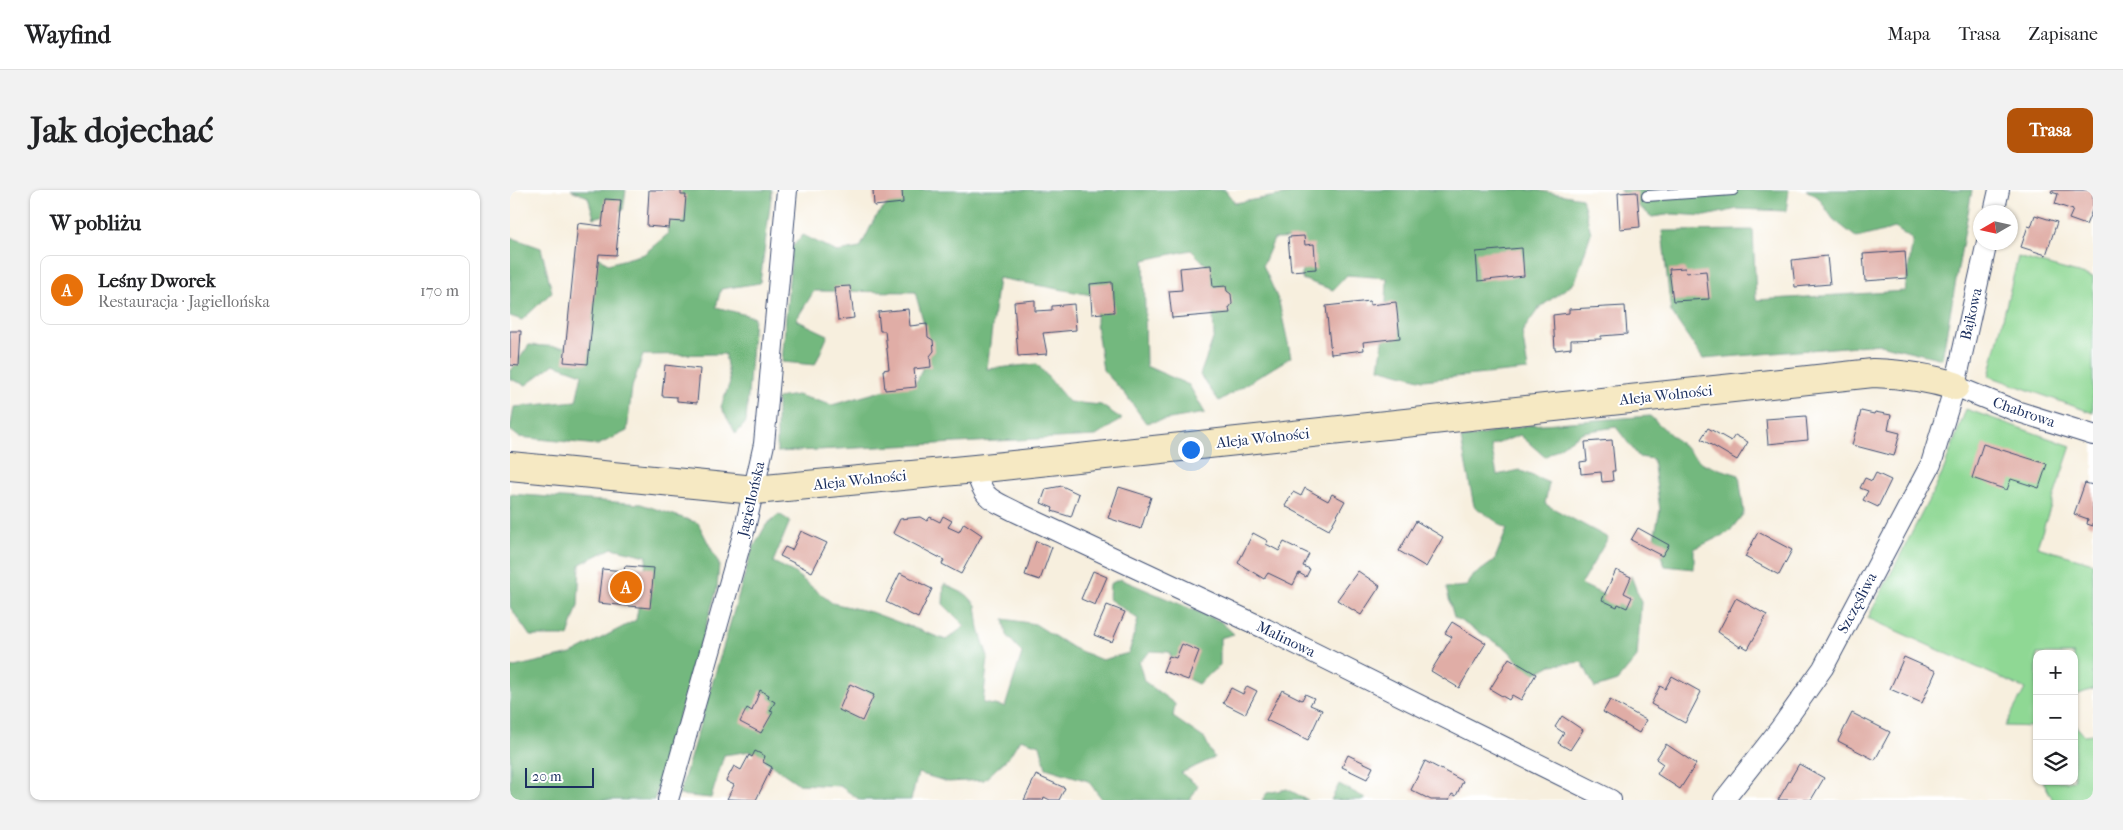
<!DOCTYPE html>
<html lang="pl">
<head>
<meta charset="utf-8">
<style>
  :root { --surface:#fff; --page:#f2f2f2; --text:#202124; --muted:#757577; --line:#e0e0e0; --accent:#b45309 }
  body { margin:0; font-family:"IM FELL French Canon",serif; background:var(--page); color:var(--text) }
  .controls { position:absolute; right:15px; bottom:15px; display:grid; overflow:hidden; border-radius:10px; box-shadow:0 1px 4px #0004 }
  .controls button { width:45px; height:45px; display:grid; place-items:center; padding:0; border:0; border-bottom:1px solid var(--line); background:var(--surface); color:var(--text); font:25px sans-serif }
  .compass { position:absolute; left:1463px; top:15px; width:45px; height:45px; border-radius:50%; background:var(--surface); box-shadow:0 1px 4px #0004; rotate:261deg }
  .scale { position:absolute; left:15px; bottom:12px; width:69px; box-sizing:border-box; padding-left:5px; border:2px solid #1b2f5e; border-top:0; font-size:14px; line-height:18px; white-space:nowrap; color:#1b2f5e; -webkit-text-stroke:4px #fff; paint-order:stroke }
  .you { position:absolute; left:680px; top:259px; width:18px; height:18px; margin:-12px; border:4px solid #fff; border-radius:50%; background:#1a73e8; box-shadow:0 0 0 8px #1a73e833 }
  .badge { display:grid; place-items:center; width:32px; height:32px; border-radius:50%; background:var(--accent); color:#fff; font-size:16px; font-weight:700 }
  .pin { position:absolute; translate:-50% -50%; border:2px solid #fff; box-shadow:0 1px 5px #0006 }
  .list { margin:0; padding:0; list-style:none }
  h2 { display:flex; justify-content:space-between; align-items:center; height:65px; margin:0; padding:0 20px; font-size:21px }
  h2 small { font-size:16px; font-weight:400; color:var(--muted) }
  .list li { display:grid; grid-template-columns:32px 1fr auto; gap:15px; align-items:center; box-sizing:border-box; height:70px; margin:0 10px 10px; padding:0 10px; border:1px solid var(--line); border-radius:10px }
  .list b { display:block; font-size:19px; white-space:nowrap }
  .list p { margin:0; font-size:16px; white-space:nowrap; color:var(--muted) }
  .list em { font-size:16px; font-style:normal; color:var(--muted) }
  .icon { flex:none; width:28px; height:28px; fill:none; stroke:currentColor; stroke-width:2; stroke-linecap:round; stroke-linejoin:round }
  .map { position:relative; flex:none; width:1583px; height:610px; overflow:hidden; border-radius:10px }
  header { display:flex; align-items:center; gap:30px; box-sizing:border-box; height:70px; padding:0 25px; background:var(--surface); border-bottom:1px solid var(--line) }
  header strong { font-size:24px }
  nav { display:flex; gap:28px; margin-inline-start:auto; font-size:18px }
  .intro { display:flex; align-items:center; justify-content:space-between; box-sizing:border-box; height:120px; padding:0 30px }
  h1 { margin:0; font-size:35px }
  .button { padding:12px 22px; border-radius:10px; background:var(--accent); color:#fff; font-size:18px; font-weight:700 }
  main { display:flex; gap:30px; padding:0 30px }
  aside { flex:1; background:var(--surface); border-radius:10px; box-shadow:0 1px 4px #0004 }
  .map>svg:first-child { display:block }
  .green { fill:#8fd894; stroke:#558479 }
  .forest { fill:#73b87e; stroke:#47746e }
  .building { fill:#e0ada6 }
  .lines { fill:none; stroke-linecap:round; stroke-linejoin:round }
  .lane-casing { stroke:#3c4c71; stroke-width:12 }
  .street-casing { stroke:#3c4c71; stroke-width:22 }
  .secondary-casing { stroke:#3c4c71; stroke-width:30 }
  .lane { stroke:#fff; stroke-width:10 }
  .street { stroke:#fff; stroke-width:20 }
  .secondary { stroke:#f6e9c3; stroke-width:28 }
  .labels { text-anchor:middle; stroke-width:4; stroke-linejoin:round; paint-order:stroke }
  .street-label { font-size:15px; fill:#1b2f5e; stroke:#fff }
</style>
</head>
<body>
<header>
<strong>Wayfind</strong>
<nav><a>Mapa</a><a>Trasa</a><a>Zapisane</a></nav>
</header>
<div class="intro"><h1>Jak dojechać</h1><a class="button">Trasa</a></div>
<main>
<aside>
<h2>W pobliżu<small></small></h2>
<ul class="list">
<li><span class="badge" style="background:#e8710a">A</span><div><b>Leśny Dworek</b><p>Restauracja · Jagiellońska</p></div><em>170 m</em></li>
</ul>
</aside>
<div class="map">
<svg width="1583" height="610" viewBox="0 0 1583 610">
  <rect width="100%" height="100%" fill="#fff"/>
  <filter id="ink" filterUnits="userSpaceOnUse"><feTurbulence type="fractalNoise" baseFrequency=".02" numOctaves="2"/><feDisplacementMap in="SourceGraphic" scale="10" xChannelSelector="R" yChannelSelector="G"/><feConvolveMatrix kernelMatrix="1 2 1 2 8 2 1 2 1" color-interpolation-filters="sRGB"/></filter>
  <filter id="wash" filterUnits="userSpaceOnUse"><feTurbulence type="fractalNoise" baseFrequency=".0096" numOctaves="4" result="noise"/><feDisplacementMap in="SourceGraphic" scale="20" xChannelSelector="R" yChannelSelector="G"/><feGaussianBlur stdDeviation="1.12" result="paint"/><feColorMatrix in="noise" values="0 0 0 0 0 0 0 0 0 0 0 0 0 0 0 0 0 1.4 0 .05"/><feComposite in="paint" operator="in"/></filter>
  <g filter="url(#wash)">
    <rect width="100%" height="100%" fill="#f7efde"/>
    <g class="green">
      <polygon points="1508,67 1583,87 1583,223 1479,186"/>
      <polygon points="1456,219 1561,256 1527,357 1583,373 1583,499 1566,505 1564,519 1564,464 1527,464 1527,537 1495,536 1515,499 1358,428 1432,284"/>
      <polygon points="1564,534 1574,545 1583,544 1583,610 1543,610 1533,591 1564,591"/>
    </g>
    <g class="forest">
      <polygon points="61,0 116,0 113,20 84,28 78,7"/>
      <polygon points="153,0 262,0 250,93 211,99 206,117 244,127 236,232 226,244 211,217 220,192 215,164 133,165 122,197 117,241 88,255 9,247 0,240 4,217 66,211 72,184 44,174 16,195 0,189 0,182 19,155 51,157 70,154 64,66 82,62 98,74 134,64 158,44"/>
      <polygon points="390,0 715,0 725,13 784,3 785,0 1025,0 1072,8 1081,43 1065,92 1029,118 1012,142 1018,180 913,190 869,178 875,138 877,88 837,85 823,100 792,89 792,48 764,49 753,75 769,112 781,167 709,211 690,185 704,146 701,80 681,60 634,70 636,176 679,195 695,223 636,233 616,205 593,180 586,133 587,106 488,88 477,179 527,174 559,212 591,215 612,229 586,246 267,262 267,208 287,205 322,215 407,191 421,158 405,102 304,101 286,130 318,145 305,175 272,172 282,57 293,45 327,62 350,58 365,28"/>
      <polygon points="1109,0 1279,0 1276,21 1227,19 1196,26 1163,24 1142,27"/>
      <polygon points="1296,0 1462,0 1432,169 1370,154 1193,169 1161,122 1152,41 1243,40 1246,110 1395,101 1403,50 1385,38 1347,48 1323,29 1308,7"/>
      <polygon points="0,47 31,58 42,102 12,130 0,126"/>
      <polygon points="1140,226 1193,274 1229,285 1234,323 1219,342 1184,359 1184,379 1155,376 1144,348 1150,320 1143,269 1129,267 1106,237 1073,242 1035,267 1010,245 981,256 987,285 1009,280 1039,293 1035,314 1098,348 1071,394 1096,406 1121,386 1131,412 1127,467 1107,491 1085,498 1072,472 1041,475 1021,486 998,460 944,427 936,398 957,396 963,386 984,371 997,339 964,316 951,249 1020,235"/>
      <polygon points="0,304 131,314 188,333 209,374 207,399 144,610 0,610 0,478 61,464 126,430 137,366 102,358 70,374 68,416 58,446 20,446 0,417"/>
      <polygon points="269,324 280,331 263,372 283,382 322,413 361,422 436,450 455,436 433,414 434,394 457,405 466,415 469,439 478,467 473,513 495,517 512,463 497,445 494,429 525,434 563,458 592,470 619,463 628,429 599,409 600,394 610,389 710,431 724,444 710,448 710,475 688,494 670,485 659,462 641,461 629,472 634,491 665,514 663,527 695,549 704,568 671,583 688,596 680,610 593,610 578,591 536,578 530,555 510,549 499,567 474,590 438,592 408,583 401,610 350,610 330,596 289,594 241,561 214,565 201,608 169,605 242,360 256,335"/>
      <polygon points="829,594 855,608 855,610 821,610"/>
      <polygon points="777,599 798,610 752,610 757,603"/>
    </g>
    <g id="blocks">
      <g class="building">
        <polygon points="139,0 171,0 171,5 176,5 174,32 160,31 159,38 137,36"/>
        <polygon points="363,0 392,0 393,13 364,16"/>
        <polygon points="1542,0 1583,0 1583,18 1576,35 1559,29 1563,20 1545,14 1548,4 1541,2"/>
        <polygon points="1127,2 1130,37 1110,39 1108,3"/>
        <polygon points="95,9 111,10 106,65 89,64 78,174 54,172 68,33 92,36"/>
        <polygon points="1525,25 1547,32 1536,65 1511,57 1518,36 1521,37"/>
        <polygon points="794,46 795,55 804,54 806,79 781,81 778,47"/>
        <polygon points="1012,58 1014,86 968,91 966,62"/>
        <polygon points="1395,61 1397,88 1355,91 1353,64"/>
        <polygon points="1317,66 1320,94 1285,97 1282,70"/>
        <polygon points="701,75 703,97 716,96 717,101 721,104 722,114 719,118 720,123 662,128 659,101 672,100 670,78"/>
        <polygon points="1175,78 1176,83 1196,81 1199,109 1163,111 1159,79"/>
        <polygon points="602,92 604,122 582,124 580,94"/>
        <polygon points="340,96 344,128 328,130 324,97"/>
        <polygon points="525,110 525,121 542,120 542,116 564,114 566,140 533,143 537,164 508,166 504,112"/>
        <polygon points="860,111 860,115 886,112 890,148 853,152 854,160 821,164 816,116"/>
        <polygon points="1115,116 1117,144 1091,146 1091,149 1061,150 1061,158 1045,160 1043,125 1059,123 1059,119"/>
        <polygon points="398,119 400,136 417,134 418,147 423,150 424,161 420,166 421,177 404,179 406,197 375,200 373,180 379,179 375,141 370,141 368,122"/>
        <polygon points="0,141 11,141 9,176 0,175"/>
        <polygon points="155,175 190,179 187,213 167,211 167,207 152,206"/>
        <polygon points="1351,221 1364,224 1365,222 1381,225 1378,240 1390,243 1384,266 1342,255"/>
        <polygon points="1296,226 1298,250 1258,254 1256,229"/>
        <polygon points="1198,238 1221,251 1225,245 1238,252 1227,270 1191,249"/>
        <polygon points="1102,250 1105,281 1102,281 1103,291 1092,292 1091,282 1071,284 1070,272 1077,271 1075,252"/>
        <polygon points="1473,254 1537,274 1529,298 1501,289 1497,300 1462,288"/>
        <polygon points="1366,283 1381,290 1368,317 1353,310 1358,301 1350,298 1355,288 1362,291"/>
        <polygon points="1575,293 1583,295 1583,336 1577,334 1578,329 1564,324"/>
        <polygon points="552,296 569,304 561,327 542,321 543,318 531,313 536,299"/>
        <polygon points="609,297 641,307 631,339 598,328"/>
        <polygon points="795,298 818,311 822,304 835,311 819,340 775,316 783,302 791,306"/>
        <polygon points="433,326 442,331 438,337 449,342 454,333 472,345 451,384 432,374 434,370 383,343 390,329 410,327 417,331 420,327 430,332"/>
        <polygon points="906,331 933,347 916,377 889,361"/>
        <polygon points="1128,338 1159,355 1152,366 1121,350"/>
        <polygon points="291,341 317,353 302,382 270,366 275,357 282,360"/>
        <polygon points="1248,342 1282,360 1269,385 1235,367"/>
        <polygon points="743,343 758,351 756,354 769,361 774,352 799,364 793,376 800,379 796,387 789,383 783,395 758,383 754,389 728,373"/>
        <polygon points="526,351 542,357 530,390 515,385"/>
        <polygon points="115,376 144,378 140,418 88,413 92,379 114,381"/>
        <polygon points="1106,380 1121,387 1114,403 1122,407 1117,418 1108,414 1107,417 1092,410"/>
        <polygon points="583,381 597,387 585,415 571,409"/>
        <polygon points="848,381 870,396 851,425 827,410"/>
        <polygon points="390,383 422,399 408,428 376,412"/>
        <polygon points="1226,408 1257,425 1238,459 1231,455 1230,457 1208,442"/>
        <polygon points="597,415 615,422 602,452 584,445"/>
        <polygon points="942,432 976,453 949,498 921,481 942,447 935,443"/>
        <polygon points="672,454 689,461 678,490 653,481 659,466 666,468"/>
        <polygon points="1394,467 1426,481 1412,513 1380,499"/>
        <polygon points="999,468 1026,484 1011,510 1002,505 999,510 980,499"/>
        <polygon points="1162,486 1191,502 1175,533 1141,514 1150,496 1155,499"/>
        <polygon points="340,494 364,505 352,531 329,520"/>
        <polygon points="737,496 747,501 735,524 713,513 721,498 733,504"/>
        <polygon points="250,500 259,505 258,508 265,512 260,521 263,522 251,543 230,532 237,518 242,521"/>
        <polygon points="772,500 792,510 795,504 804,508 800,515 812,520 798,550 756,530"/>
        <polygon points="1100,510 1136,530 1129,543 1093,522"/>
        <polygon points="1342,523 1380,542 1365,570 1328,551"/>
        <polygon points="1052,526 1073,540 1060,560 1048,553 1054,543 1045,537"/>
        <polygon points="1156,554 1186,574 1170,599 1147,584 1153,574 1146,569"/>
        <polygon points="245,561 255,566 253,572 262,577 246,610 217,609 224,595 216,591 224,576 231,580 239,565 242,567"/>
        <polygon points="838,565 863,577 857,589 832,577"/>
        <polygon points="915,571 953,591 946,606 942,604 939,610 921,610 901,600"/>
        <polygon points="1289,574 1314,588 1301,610 1268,610"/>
        <polygon points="526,585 555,598 549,610 540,610 534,607 533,610 514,610"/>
      </g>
    </g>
  </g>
  <g filter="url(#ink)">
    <use href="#blocks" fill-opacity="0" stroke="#3c4c71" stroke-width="1"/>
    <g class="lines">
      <g class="lane-casing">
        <polyline id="lane" points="1137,6 1223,0"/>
      </g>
      <g class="street-casing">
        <g id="street">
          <polyline points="1484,22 1489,0"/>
          <polyline points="1445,196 1506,221 1583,245"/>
          <path d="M465,279C474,310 479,308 506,322L756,439L1101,610"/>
          <polyline points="158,610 235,338 254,254 277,0"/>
          <polyline points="1214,610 1269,540 1313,478 1421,274 1445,196 1477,52"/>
        </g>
      </g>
      <g class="secondary-casing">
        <path id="secondary" d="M0,276L245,300L465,279L1363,183C1392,184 1417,187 1445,196"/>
      </g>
      <use href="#lane" class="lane"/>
      <use href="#street" class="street"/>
      <use href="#secondary" class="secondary"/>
    </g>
  </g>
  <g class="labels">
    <g class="street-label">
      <text transform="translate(1461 124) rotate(-77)" y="5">Bajkowa</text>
      <text transform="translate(1156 205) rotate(-6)" y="5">Aleja Wolności</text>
      <text transform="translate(1514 222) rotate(19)" y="5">Chabrowa</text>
      <text transform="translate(753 248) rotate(-6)" y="5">Aleja Wolności</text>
      <text transform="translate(350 290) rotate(-6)" y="5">Aleja Wolności</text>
      <text transform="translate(241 309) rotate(-77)" y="5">Jagiellońska</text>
      <text transform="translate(1347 413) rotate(-62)" y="5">Szczęśliwa</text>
      <text transform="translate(776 449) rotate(26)" y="5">Malinowa</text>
    </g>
  </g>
</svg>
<div class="controls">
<button>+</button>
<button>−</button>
<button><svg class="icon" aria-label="layers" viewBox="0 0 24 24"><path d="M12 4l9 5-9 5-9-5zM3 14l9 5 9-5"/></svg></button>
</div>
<svg class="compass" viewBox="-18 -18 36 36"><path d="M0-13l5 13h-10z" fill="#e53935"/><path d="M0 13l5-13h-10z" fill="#757577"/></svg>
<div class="scale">20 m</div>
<div class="you"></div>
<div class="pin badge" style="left:116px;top:397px;background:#e8710a">A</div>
</div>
</main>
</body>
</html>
